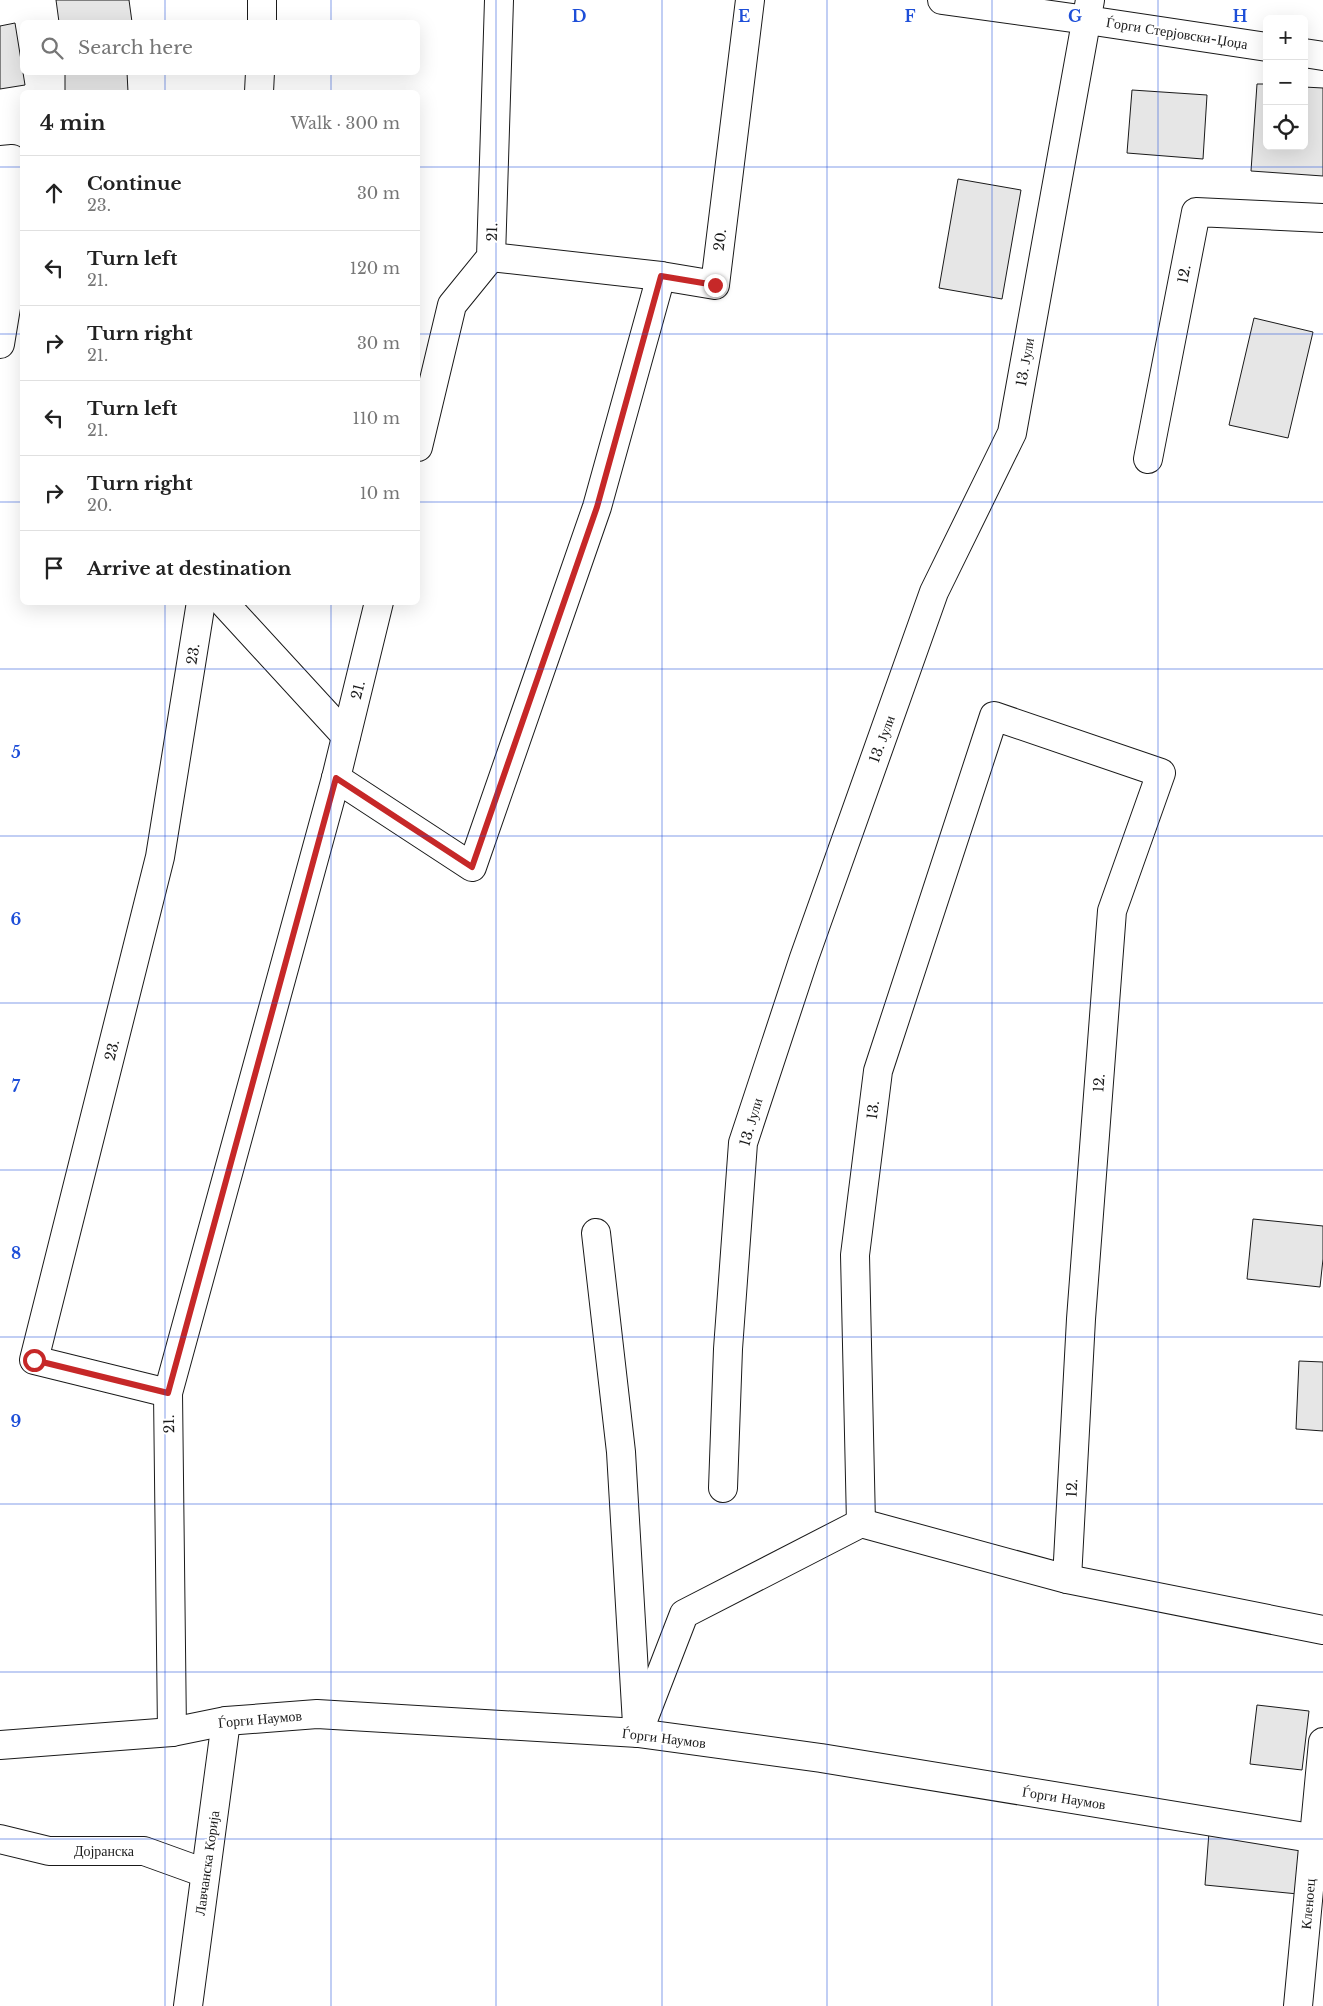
<!DOCTYPE html>
<html lang="en">
<head>
<meta charset="utf-8">
<style>
  :root { --surface:#fff; --page:#f6f6f6; --text:#222; --muted:#767676; --line:#e0e0e0 }
  body { margin:0; font-family:"Libre Baskerville",serif; background:var(--page); color:var(--text) }
  .controls { position:absolute; right:15px; top:15px; display:grid; overflow:hidden; border-radius:8px; box-shadow:0 5px 20px #0002 }
  .controls button { width:45px; height:45px; display:grid; place-items:center; padding:0; border:0; border-bottom:1px solid var(--line); background:var(--surface); color:var(--text); font:25px sans-serif }
  .stop { position:absolute; width:15px; height:15px; margin:-11px; border:4px solid #c62828; border-radius:50%; background:#fff }
  .stop.end { background:#c62828; border-color:#fff; box-shadow:0 1px 5px #0008 }
  .list { margin:0; padding:0; list-style:none }
  h2 { display:flex; justify-content:space-between; align-items:center; height:65px; margin:0; padding:0 20px; font-size:21px }
  h2 small { font-size:16px; font-weight:400; color:var(--muted) }
  .list li { display:grid; grid-template-columns:32px 1fr auto; gap:15px; align-items:center; box-sizing:border-box; height:75px; padding:0 20px; border-top:1px solid var(--line) }
  .list b { display:block; font-size:19px; white-space:nowrap }
  .list p { margin:0; font-size:16px; white-space:nowrap; color:var(--muted) }
  .list em { font-size:16px; font-style:normal; color:var(--muted) }
  .icon { flex:none; width:28px; height:28px; fill:none; stroke:currentColor; stroke-width:2; stroke-linecap:round; stroke-linejoin:round }
  .map { position:relative; flex:none; width:1323px; height:2006px; overflow:hidden }
  .search { position:absolute; background:var(--surface); box-shadow:0 5px 20px #0002; left:20px; top:20px; width:400px; height:55px; display:flex; align-items:center; gap:12px; box-sizing:border-box; padding:0 18px; border-radius:8px; color:var(--muted); font-size:19px }
  .panel { position:absolute; background:var(--surface); box-shadow:0 5px 20px #0002; left:20px; top:90px; width:400px; height:515px; border-radius:8px }
  .map>svg:first-child { display:block }
  .building { fill:#e6e6e6; stroke:#1a1a1a }
  .lines { fill:none; stroke-linecap:round; stroke-linejoin:round }
  .minor-casing { stroke:#1a1a1a; stroke-width:30 }
  .minor { stroke:#fff; stroke-width:28 }
  .route { stroke:#c62828; stroke-width:6 }
  .grid { fill:none; stroke:#1d4ed8; stroke-width:1; stroke-opacity:0.55 }
  .labels { text-anchor:middle; stroke-width:4; stroke-linejoin:round; paint-order:stroke }
  .street-label { font-size:14px; fill:#1a1a1a; stroke:#fff }
  .grid-label { font-size:16px; text-anchor:middle; font-weight:bold; fill:#1d4ed8; stroke:#fff; stroke-width:4; stroke-linejoin:round; paint-order:stroke }
</style>
</head>
<body>
<div class="map">
<svg width="1323" height="2006" viewBox="0 0 1323 2006">
  <rect width="100%" height="100%" fill="#fff"/>
  <g class="building">
    <polygon points="56,0 129,0 132,22 59,22"/>
    <polygon points="15,23 25,85 0,89 0,26"/>
    <polygon points="65,72 127,72 128,92 65,92"/>
    <polygon points="1257,84 1267,84 1267,146 1304,146 1304,87 1323,88 1323,176 1251,171"/>
    <polygon points="1132,90 1207,95 1203,159 1127,153"/>
    <polygon points="958,179 1021,190 1002,299 939,288"/>
    <polygon points="1254,318 1313,332 1288,438 1229,425"/>
    <polygon points="1253,1219 1323,1226 1323,1259 1320,1287 1247,1279"/>
    <polygon points="1299,1361 1323,1362 1323,1431 1296,1429"/>
    <polygon points="1257,1705 1309,1711 1302,1770 1250,1764"/>
    <polygon points="1209,1832 1303,1841 1298,1894 1205,1885"/>
  </g>
  <g class="lines">
    <g class="minor-casing">
      <g id="minor">
        <polyline points="942,0 1087,20 1267,47"/>
        <polyline points="262,22 262,0"/>
        <polyline points="1304,53 1323,56"/>
        <polyline points="259,92 260,72"/>
        <polyline points="0,160 12,159 13,265 0,344"/>
        <polyline points="491,257 661,276 715,285 750,0"/>
        <polyline points="418,447 452,305 491,257 499,0"/>
        <polyline points="1148,459 1196,212 1323,218"/>
        <polyline points="223,602 346,736"/>
        <polyline points="336,778 472,867 597,507 661,276"/>
        <polyline points="596,1233 621,1452 637,1724"/>
        <polyline points="168,1393 34,1360 160,857 201,602"/>
        <polyline points="723,1488 728,1349 743,1143 804,958 934,592 1012,433 1090,0"/>
        <polyline points="861,1523 855,1255 878,1071 994,716 1161,773 1112,911 1081,1319 1067,1579"/>
        <polyline points="172,1732 168,1393 336,778 379,602"/>
        <polyline points="638,1733 684,1614 861,1523 1067,1579 1323,1630"/>
        <polyline points="0,1745 172,1732 226,1721 317,1714 638,1733 821,1758 1323,1840"/>
        <polyline points="0,1839 49,1851 144,1851 205,1873"/>
        <polyline points="188,2006 226,1721"/>
        <polyline points="1298,2006 1323,1742"/>
      </g>
    </g>
    <use href="#minor" class="minor"/>
  </g>
  <g class="lines">
    <polyline class="route" points="34,1360 168,1393 336,778 472,867 597,507 661,276 715,285"/>
  </g>
  <path class="grid" d="M165,0V22M331,0V22M496,0V2006M662,0V2006M827,0V2006M992,0V2006M1158,0V2006M165,72V92M331,72V92M0,167H22M418,167H1323M0,334H22M418,334H1323M0,502H22M418,502H1323M165,602V2006M331,602V2006M0,669H1323M0,836H1323M0,1003H1323M0,1170H1323M0,1337H1323M0,1504H1323M0,1672H1323M0,1839H1323"/>
  <g class="labels">
    <g class="street-label">
      <text transform="translate(1177 33) rotate(9)" y="5">Ѓорги Стерјовски-Џоџа</text>
      <text transform="translate(492 232) rotate(-88)" y="5">21.</text>
      <text transform="translate(720 240) rotate(-83)" y="5">20.</text>
      <text transform="translate(1184 274) rotate(-79)" y="5">12.</text>
      <text transform="translate(1025 362) rotate(-80)" y="5">13. Јули</text>
      <text transform="translate(193 654) rotate(-81)" y="5">23.</text>
      <text transform="translate(358 690) rotate(-76)" y="5">21.</text>
      <text transform="translate(882 739) rotate(-70)" y="5">13. Јули</text>
      <text transform="translate(112 1050) rotate(-76)" y="5">23.</text>
      <text transform="translate(1099 1083) rotate(-86)" y="5">12.</text>
      <text transform="translate(873 1110) rotate(-83)" y="5">13.</text>
      <text transform="translate(751 1122) rotate(-74)" y="5">13. Јули</text>
      <text transform="translate(169 1424) rotate(-91)" y="5">21.</text>
      <text transform="translate(1072 1488) rotate(-87)" y="5">12.</text>
      <text transform="translate(260 1719) rotate(-5)" y="5">Ѓорги Наумов</text>
      <text transform="translate(664 1738) rotate(7)" y="5">Ѓорги Наумов</text>
      <text transform="translate(1064 1798) rotate(9)" y="5">Ѓорги Наумов</text>
      <text x="104" y="1856">Дојранска</text>
      <text transform="translate(207 1863) rotate(-82)" y="5">Лавчанска Корија</text>
      <text transform="translate(1308 1904) rotate(-85)" y="5">Кленоец</text>
    </g>
  </g>
  <g class="grid-label">
    <text x="579" y="22">D</text>
    <text x="744" y="22">E</text>
    <text x="910" y="22">F</text>
    <text x="1075" y="22">G</text>
    <text x="1240" y="22">H</text>
    <text x="16" y="758">5</text>
    <text x="16" y="925">6</text>
    <text x="16" y="1092">7</text>
    <text x="16" y="1259">8</text>
    <text x="16" y="1427">9</text>
  </g>
</svg>
<div class="controls">
<button>+</button>
<button>−</button>
<button><svg class="icon" aria-label="locate" viewBox="0 0 24 24"><circle cx="12" cy="12" r="6"/><path d="M12 2v4M12 18v4M2 12h4M18 12h4"/></svg></button>
</div>
<div class="stop" style="left:34px;top:1360px"></div>
<div class="stop end" style="left:715px;top:285px"></div>
<div class="search"><svg class="icon" aria-label="search" viewBox="0 0 24 24"><circle cx="10" cy="10" r="6"/><path d="M15 15l6 6"/></svg>Search here</div>
<section class="panel">
<h2>4 min<small>Walk · 300 m</small></h2>
<ul class="list">
<li><svg class="icon" aria-label="ahead" viewBox="0 0 24 24"><path d="M12 20V5M6 11l6-6 6 6"/></svg><div><b>Continue</b><p>23.</p></div><em>30 m</em></li>
<li><svg class="icon" aria-label="left" viewBox="0 0 24 24"><path d="M17 20v-9H6M10 6l-5 5 5 5"/></svg><div><b>Turn left</b><p>21.</p></div><em>120 m</em></li>
<li><svg class="icon" aria-label="right" viewBox="0 0 24 24"><path d="M7 20v-9h11M14 6l5 5-5 5"/></svg><div><b>Turn right</b><p>21.</p></div><em>30 m</em></li>
<li><svg class="icon" aria-label="left" viewBox="0 0 24 24"><path d="M17 20v-9H6M10 6l-5 5 5 5"/></svg><div><b>Turn left</b><p>21.</p></div><em>110 m</em></li>
<li><svg class="icon" aria-label="right" viewBox="0 0 24 24"><path d="M7 20v-9h11M14 6l5 5-5 5"/></svg><div><b>Turn right</b><p>20.</p></div><em>10 m</em></li>
<li><svg class="icon" aria-label="arrive" viewBox="0 0 24 24"><path d="M6 21V4h12l-3 4 3 4H6"/></svg><div><b>Arrive at destination</b></div></li>
</ul>
</section>
</div>
</body>
</html>
